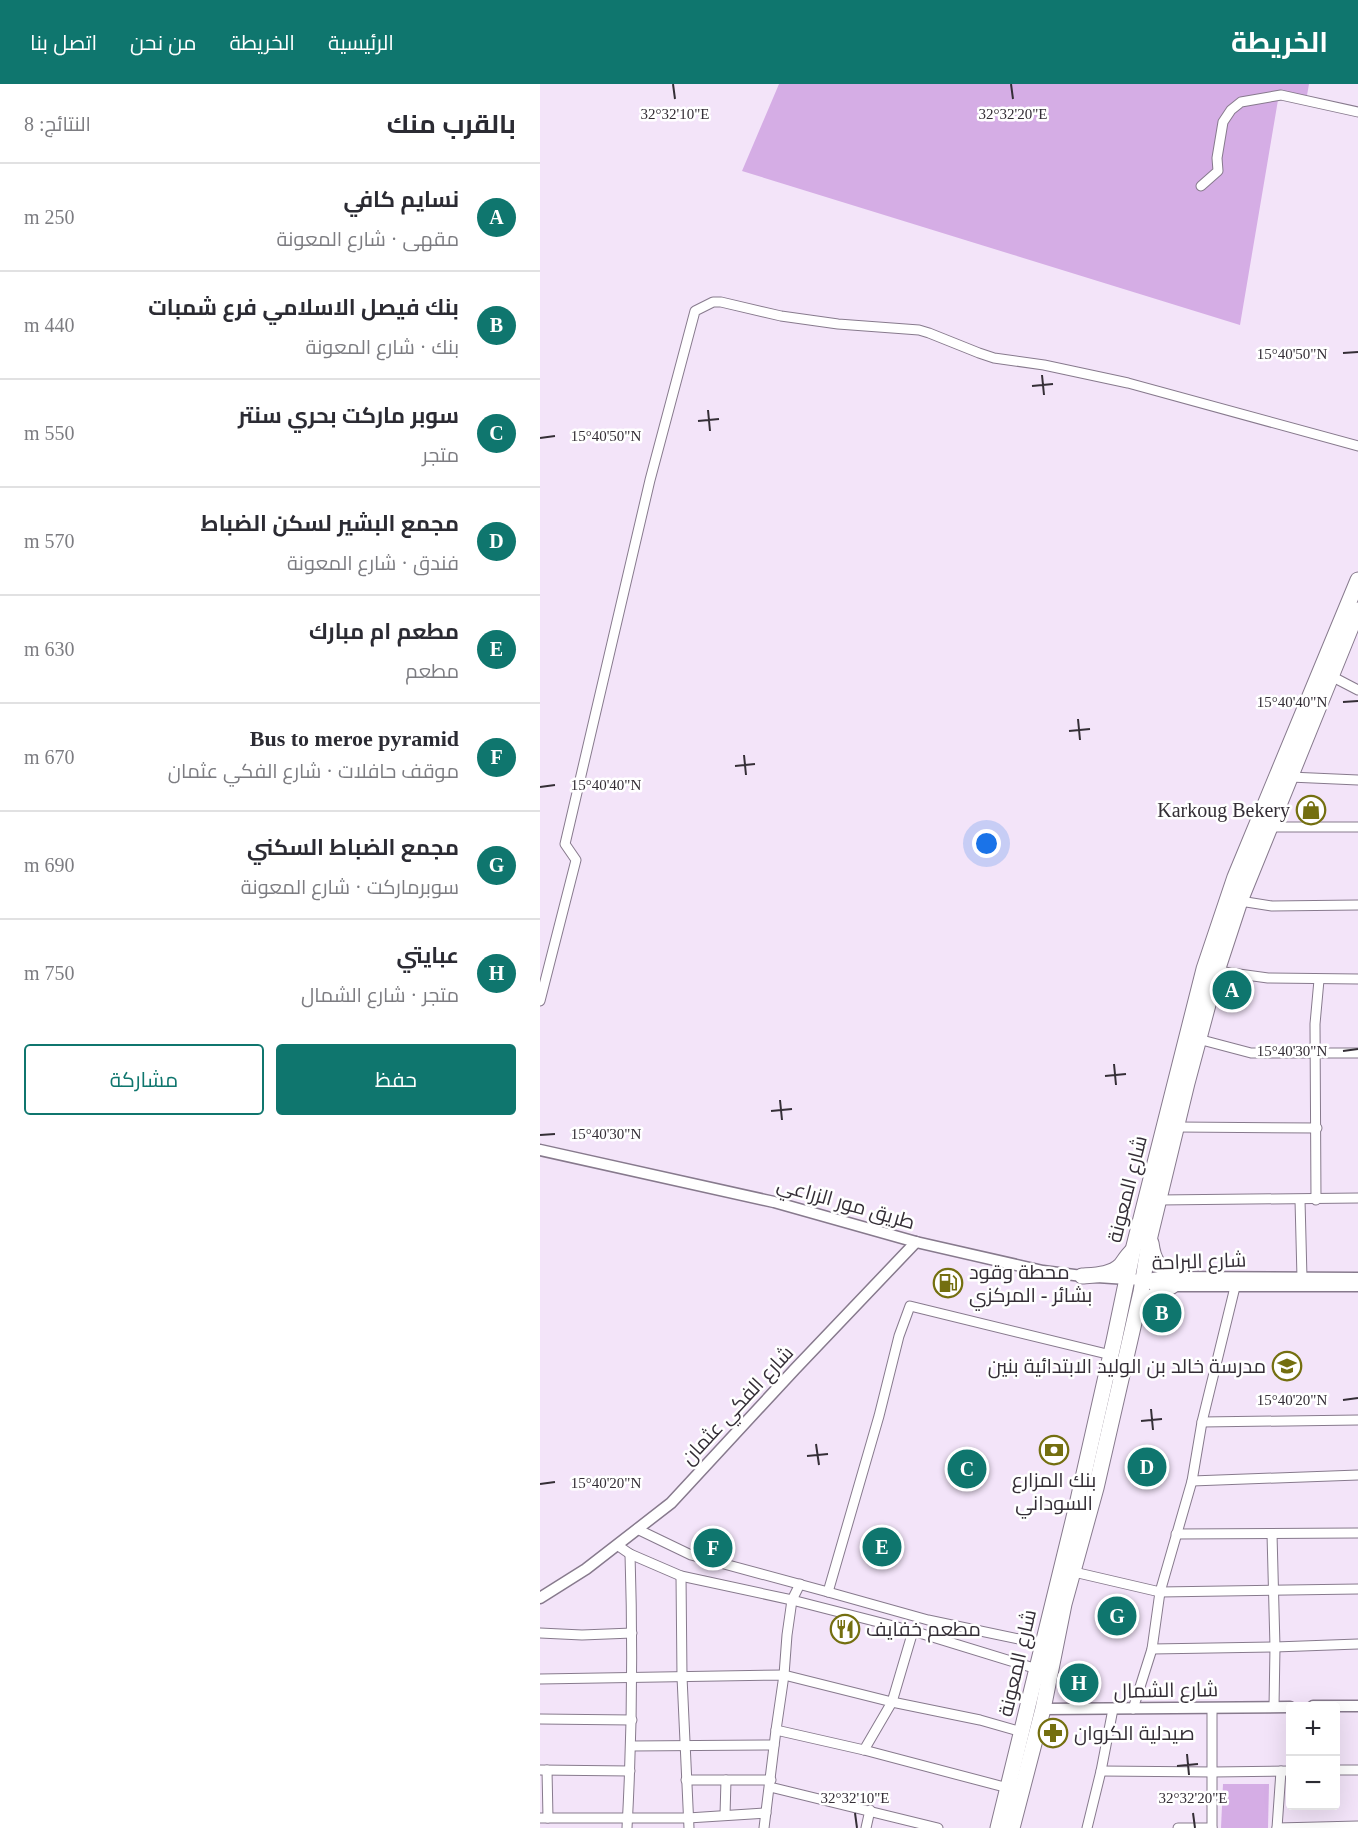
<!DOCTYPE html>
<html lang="ar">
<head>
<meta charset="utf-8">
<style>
  :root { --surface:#fff; --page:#f2f2f3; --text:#2b2b33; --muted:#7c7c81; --line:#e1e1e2; --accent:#0f766e }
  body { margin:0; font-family:"Times New Roman",Cairo,serif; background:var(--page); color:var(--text); direction:rtl }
  .controls { position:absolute; right:18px; bottom:18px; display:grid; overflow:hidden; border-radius:6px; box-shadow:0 6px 24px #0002 }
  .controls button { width:54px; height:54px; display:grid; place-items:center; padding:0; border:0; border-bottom:2px solid var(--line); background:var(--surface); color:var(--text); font:30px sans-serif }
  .you { position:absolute; left:447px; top:760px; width:21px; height:21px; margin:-15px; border:4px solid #fff; border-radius:50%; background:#1a73e8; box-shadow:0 0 0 9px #1a73e833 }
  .badge { display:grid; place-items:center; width:39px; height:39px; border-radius:50%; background:var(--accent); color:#fff; font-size:20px; font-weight:700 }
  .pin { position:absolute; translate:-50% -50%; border:3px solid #fff; box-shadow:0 2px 6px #0006 }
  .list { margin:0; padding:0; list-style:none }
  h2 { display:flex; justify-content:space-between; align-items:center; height:78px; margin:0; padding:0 24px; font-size:26px }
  h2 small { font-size:20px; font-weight:400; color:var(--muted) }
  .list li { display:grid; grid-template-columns:39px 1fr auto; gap:18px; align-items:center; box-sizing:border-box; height:108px; padding:0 24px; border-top:2px solid var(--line) }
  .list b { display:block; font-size:22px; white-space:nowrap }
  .list p { margin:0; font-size:20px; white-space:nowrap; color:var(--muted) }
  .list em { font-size:20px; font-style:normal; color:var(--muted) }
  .actions { display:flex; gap:12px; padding:18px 24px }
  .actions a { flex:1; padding:14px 0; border:2px solid var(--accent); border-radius:6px; text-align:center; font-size:21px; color:var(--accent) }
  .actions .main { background:var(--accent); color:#fff }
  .map { position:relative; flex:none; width:818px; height:1744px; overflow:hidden; direction:ltr }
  header { display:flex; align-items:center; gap:36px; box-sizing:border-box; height:84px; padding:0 30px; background:var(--accent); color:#fff }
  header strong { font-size:28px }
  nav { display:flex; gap:33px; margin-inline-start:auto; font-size:21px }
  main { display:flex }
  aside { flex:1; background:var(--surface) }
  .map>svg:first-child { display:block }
  .green { fill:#d5ade5 }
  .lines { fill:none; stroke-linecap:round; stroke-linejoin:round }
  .minor-casing { stroke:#877a8d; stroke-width:11 }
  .tertiary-casing { stroke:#877a8d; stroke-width:13 }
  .trunk-casing { stroke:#877a8d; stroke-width:17 }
  .minor { stroke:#fff; stroke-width:9 }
  .tertiary { stroke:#fff; stroke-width:10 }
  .trunk { stroke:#fff; stroke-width:15 }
  .ticks { fill:none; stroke:#342e36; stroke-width:2 }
  .labels { text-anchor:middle; stroke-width:5; stroke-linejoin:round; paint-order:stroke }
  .poi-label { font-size:20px; fill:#342e36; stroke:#fff; text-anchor:start }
  .street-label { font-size:20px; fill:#342e36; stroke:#fff }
  .ticks-label { font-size:15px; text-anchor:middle; fill:#342e36; stroke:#fff; stroke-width:5; stroke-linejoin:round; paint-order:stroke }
</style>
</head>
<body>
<header>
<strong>الخريطة</strong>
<nav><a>الرئيسية</a><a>الخريطة</a><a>من نحن</a><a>اتصل بنا</a></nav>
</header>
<main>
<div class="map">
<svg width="818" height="1744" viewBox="0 0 818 1744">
  <rect width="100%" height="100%" fill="#f3e4f9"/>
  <g class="green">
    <polygon points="239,0 769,0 766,17 738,16 700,241 202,87"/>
    <polygon points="683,1700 729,1700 728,1744 681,1744"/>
  </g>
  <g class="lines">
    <g class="minor-casing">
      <g id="minor">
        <polyline points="661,102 678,87 677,74 683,38 691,26 701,18 741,11 818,28"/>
        <polyline points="791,592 818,606"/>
        <polyline points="750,693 818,696"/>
        <polyline points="730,743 818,743"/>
        <polyline points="700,817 732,822 818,821"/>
        <polyline points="677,887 728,894 818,895"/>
        <polyline points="0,917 36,776 25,760 110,396 155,227 173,218 181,218 241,232 298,240 379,246 389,249 439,269 454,274 504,281 588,299 818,362"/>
        <polyline points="658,955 711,969 818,969"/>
        <polyline points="637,1043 777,1044"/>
        <polyline points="619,1116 818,1114"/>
        <polyline points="760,1116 762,1194"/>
        <polyline points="776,1116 775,940 779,896"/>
        <polyline points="662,1338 818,1336"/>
        <polyline points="652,1397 818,1391"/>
        <polyline points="97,1445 151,1471 288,1508 388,1536 503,1560"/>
        <polyline points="636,1450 818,1449"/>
        <polyline points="732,1450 735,1563 734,1623"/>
        <polyline points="77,1461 90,1470 141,1492 252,1516 373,1547 497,1585"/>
        <polyline points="534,1488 620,1508 818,1505"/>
        <polyline points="141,1492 142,1593 149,1744"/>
        <polyline points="288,1508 339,1332 359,1252 370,1222 571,1271"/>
        <polyline points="0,1549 42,1551 92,1549"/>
        <polyline points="612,1565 735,1563 818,1560"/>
        <polyline points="0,1595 244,1591 352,1618 440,1636 482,1648"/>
        <polyline points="593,1625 612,1565 620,1508 652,1397 662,1338 695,1203"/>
        <polyline points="0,1635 92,1636"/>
        <polyline points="236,1646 324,1666 468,1704"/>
        <polyline points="91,1662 234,1661"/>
        <polyline points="324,1666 352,1618 373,1547"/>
        <polyline points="0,1686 90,1687"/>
        <polyline points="7,1686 8,1734"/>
        <polyline points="796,1686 818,1686"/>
        <polyline points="561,1687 673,1688 750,1687"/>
        <polyline points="146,1696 231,1696"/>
        <polyline points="230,1703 398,1744"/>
        <polyline points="185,1731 186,1696"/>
        <polyline points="0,1734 148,1734 226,1729"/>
        <path d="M87,1744C92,1653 93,1562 90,1470"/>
        <polyline points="224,1744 236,1646 244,1591 247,1551 252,1516 260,1500"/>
        <polyline points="326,1744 330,1726"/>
        <polyline points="547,1744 561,1687 573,1625"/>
        <polyline points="638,1744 672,1744"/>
        <polyline points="672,1744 672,1624"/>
        <polyline points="737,1744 818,1742"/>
        <polyline points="737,1744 741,1687"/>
      </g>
    </g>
    <g class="tertiary-casing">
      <g id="tertiary">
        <polyline points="0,1066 234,1118 376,1158 503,1187 542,1192 587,1195 603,1196 619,1193 818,1194"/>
        <polyline points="603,1196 613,1201 632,1202 818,1202"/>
        <polyline points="0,1514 46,1485 131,1419 255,1285 376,1158"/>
        <polyline points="773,1622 818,1622"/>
        <polyline points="503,1625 750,1623"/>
      </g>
    </g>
    <g class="trunk-casing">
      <g id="trunk">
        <path d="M611,1159C615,1187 623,1181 643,1194"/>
        <path d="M542,1192C556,1191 571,1191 581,1181C584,1177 587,1172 591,1168"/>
        <polyline points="598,1227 606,1216 632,1202"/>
        <polyline points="458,1744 536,1425 574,1257 593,1166 664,885 695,793 818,496"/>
        <polyline points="472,1744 503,1625 524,1520 556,1404 601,1208 610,1152 647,999 677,887 700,817 818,526"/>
      </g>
    </g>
    <use href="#minor" class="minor"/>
    <use href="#tertiary" class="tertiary"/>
    <use href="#trunk" class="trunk"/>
  </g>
  <path class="ticks" d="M133,0L135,15M471,0L473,15M803,269L818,268M502,291L504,311M492,302L513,300M168,326L170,347M158,337L179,335M0,354L15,352M803,618L818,617M538,635L540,656M529,647L550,645M204,671L206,691M195,682L215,680M0,703L15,701M803,967L818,965M574,980L576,1001M565,992L586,990M240,1016L242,1036M231,1027L252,1025M0,1051L15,1050M803,1316L818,1314M611,1325L613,1346M601,1337L622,1335M276,1360L279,1381M267,1372L288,1370M0,1400L15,1398M647,1670L649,1691M637,1682L658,1680M315,1729L317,1744M653,1729L655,1744"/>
  <defs>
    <g id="shop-ring" transform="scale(1.5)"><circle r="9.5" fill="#fff" stroke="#746f10" stroke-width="1.5"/><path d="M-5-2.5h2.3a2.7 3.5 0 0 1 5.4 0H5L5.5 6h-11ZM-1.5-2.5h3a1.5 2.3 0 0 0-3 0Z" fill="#746f10"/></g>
    <g id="fuel-ring" transform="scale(1.5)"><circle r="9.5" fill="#fff" stroke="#746f10" stroke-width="1.5"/><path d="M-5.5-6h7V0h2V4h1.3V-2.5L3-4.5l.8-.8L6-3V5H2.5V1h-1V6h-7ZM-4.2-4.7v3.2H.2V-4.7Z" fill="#746f10"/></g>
    <g id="school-ring" transform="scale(1.5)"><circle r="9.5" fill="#fff" stroke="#746f10" stroke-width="1.5"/><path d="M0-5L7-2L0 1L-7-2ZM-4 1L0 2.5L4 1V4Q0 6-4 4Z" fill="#746f10"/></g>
    <g id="bank-ring" transform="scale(1.5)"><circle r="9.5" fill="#fff" stroke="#746f10" stroke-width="1.5"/><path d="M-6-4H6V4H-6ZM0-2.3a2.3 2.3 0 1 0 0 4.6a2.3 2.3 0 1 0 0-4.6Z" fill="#746f10"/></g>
    <g id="restaurant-ring" transform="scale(1.5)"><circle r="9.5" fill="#fff" stroke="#746f10" stroke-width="1.5"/><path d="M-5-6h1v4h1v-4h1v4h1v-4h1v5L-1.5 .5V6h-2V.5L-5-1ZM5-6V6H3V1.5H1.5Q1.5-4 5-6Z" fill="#746f10"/></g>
    <g id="pharmacy-ring" transform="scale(1.5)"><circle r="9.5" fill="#fff" stroke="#746f10" stroke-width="1.5"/><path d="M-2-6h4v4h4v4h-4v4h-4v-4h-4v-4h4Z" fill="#746f10"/></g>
  </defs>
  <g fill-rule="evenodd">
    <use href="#shop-ring" x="771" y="726"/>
    <use href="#fuel-ring" x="408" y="1199"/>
    <use href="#school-ring" x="747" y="1282"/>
    <use href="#bank-ring" x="514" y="1366"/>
    <use href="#restaurant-ring" x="305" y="1545"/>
    <use href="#pharmacy-ring" x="513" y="1649"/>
  </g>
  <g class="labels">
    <g class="poi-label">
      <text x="750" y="733" text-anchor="end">Karkoug Bekery</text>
      <text x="429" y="1195">محطة وقود<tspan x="429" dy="23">بشائر - المركزي</tspan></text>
      <text x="726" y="1289" text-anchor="end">مدرسة خالد بن الوليد الابتدائية بنين</text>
      <text x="514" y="1403" text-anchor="middle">بنك المزارع<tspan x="514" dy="23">السوداني</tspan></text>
      <text x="326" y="1552">مطعم خفايف</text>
      <text x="534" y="1656">صيدلية الكروان</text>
    </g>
    <g class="street-label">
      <text transform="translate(587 1105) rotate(-76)" y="7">شارع المعونة</text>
      <text transform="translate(306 1119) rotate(16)" y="7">طريق مور الزراعي</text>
      <text transform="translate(659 1177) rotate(-2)" y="7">شارع البراحة</text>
      <text transform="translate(197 1321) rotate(-47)" y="7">شارع الفكي عثمان</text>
      <text transform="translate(477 1579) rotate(-77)" y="7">شارع المعونة</text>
      <text transform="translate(626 1606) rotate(-1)" y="7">شارع الشمال</text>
    </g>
  </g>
  <g class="ticks-label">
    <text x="135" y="35">32°32'10"E</text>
    <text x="473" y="35">32°32'20"E</text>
    <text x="752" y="275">15°40'50"N</text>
    <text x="66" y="357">15°40'50"N</text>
    <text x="752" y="623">15°40'40"N</text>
    <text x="66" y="706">15°40'40"N</text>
    <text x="752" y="972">15°40'30"N</text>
    <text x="66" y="1055">15°40'30"N</text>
    <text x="752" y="1321">15°40'20"N</text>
    <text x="66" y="1404">15°40'20"N</text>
    <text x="315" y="1719">32°32'10"E</text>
    <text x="653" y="1719">32°32'20"E</text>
  </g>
</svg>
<div class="controls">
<button>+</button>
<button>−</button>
</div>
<div class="you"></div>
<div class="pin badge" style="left:692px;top:906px">A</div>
<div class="pin badge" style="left:622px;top:1229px">B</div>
<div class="pin badge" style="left:427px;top:1385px">C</div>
<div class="pin badge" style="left:607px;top:1383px">D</div>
<div class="pin badge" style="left:342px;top:1463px">E</div>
<div class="pin badge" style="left:173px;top:1464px">F</div>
<div class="pin badge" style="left:577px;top:1532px">G</div>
<div class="pin badge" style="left:539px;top:1599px">H</div>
</div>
<aside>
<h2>بالقرب منك<small>النتائج: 8</small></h2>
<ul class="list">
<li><span class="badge">A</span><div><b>نسايم كافي</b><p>مقهى · شارع المعونة</p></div><em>250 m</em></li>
<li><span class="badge">B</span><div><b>بنك فيصل الاسلامي فرع شمبات</b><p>بنك · شارع المعونة</p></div><em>440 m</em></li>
<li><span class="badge">C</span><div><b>سوبر ماركت بحري سنتر</b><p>متجر</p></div><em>550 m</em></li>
<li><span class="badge">D</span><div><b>مجمع البشير لسكن الضباط</b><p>فندق · شارع المعونة</p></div><em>570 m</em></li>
<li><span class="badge">E</span><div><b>مطعم ام مبارك</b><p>مطعم</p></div><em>630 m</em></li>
<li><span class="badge">F</span><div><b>Bus to meroe pyramid</b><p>موقف حافلات · شارع الفكي عثمان</p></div><em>670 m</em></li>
<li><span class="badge">G</span><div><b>مجمع الضباط السكني</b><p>سوبرماركت · شارع المعونة</p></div><em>690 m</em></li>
<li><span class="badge">H</span><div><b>عبايتي</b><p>متجر · شارع الشمال</p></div><em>750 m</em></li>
</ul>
<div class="actions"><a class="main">حفظ</a><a>مشاركة</a></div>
</aside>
</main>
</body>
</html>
